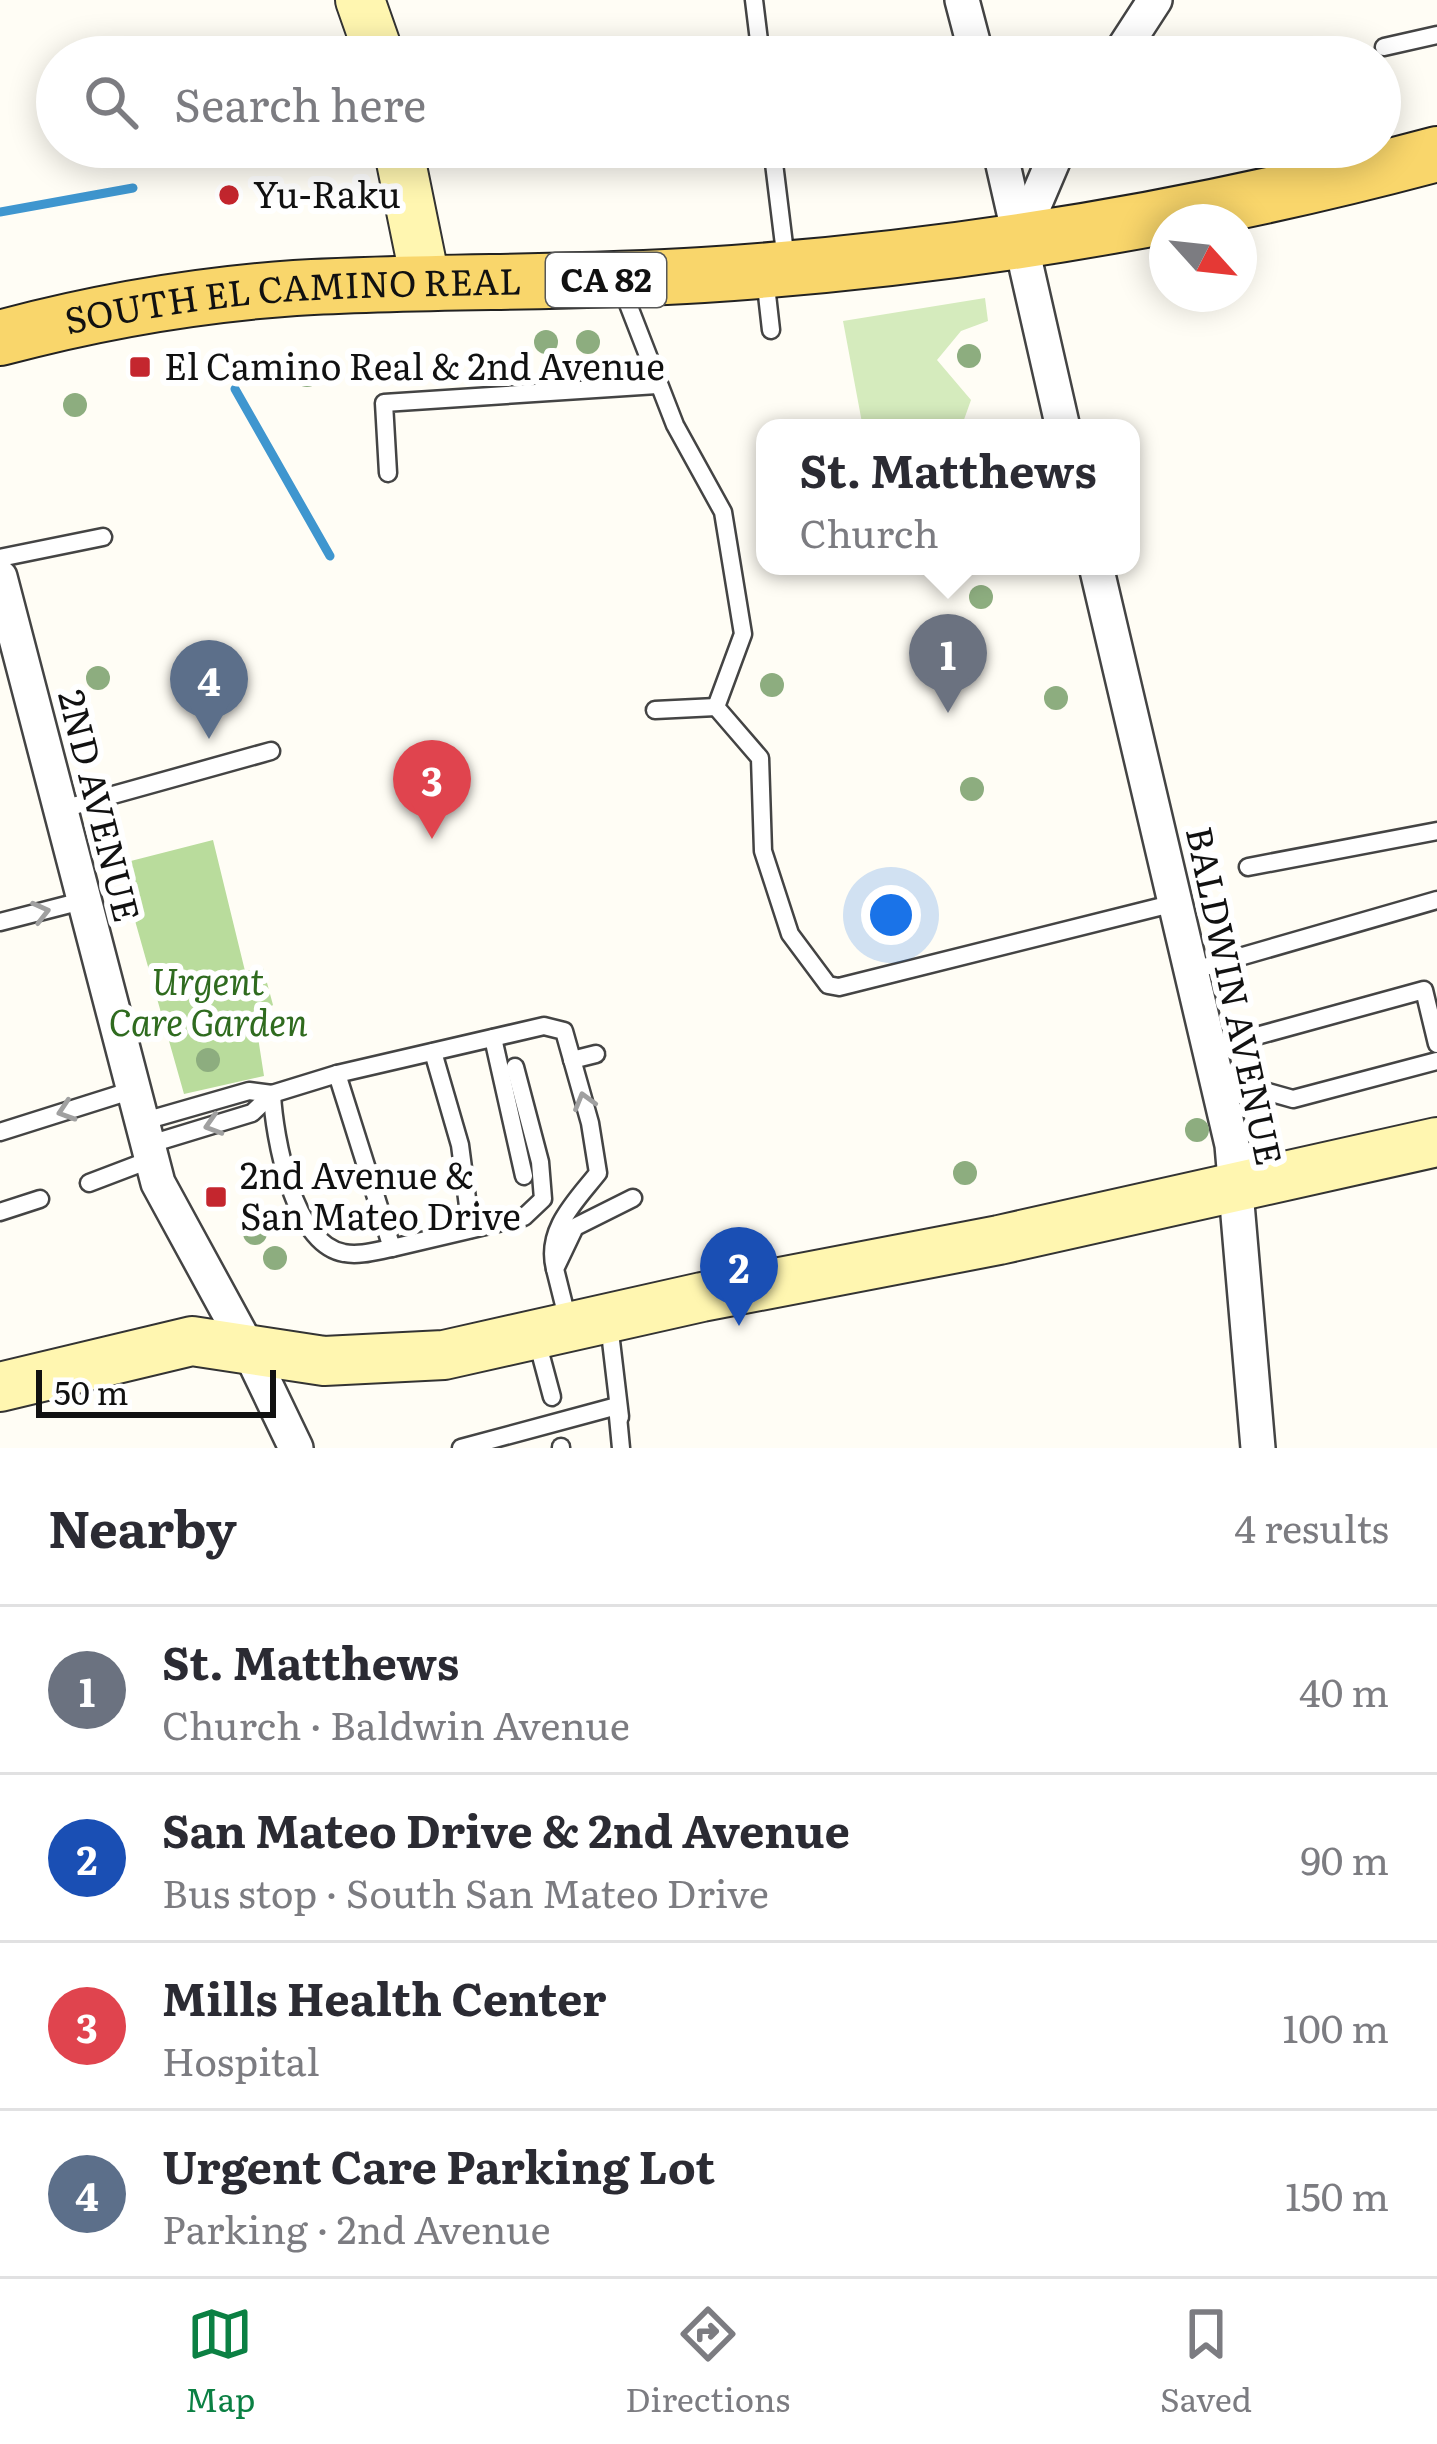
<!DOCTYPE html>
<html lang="en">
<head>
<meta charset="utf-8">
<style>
  :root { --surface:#fff; --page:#f7f7f7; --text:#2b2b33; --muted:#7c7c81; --line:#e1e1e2; --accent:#0b8043 }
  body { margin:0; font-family:Literata,serif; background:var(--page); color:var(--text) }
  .compass { position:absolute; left:1149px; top:204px; width:108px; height:108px; border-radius:50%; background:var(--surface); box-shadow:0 6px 30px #0003; rotate:117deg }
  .scale { position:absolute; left:36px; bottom:30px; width:240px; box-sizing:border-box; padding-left:12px; border:6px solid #111; border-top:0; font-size:33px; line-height:42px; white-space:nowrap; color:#111; -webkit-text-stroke:9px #fff; paint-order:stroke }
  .you { position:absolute; left:891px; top:915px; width:42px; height:42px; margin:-30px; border:9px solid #fff; border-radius:50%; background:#1a73e8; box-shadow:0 0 0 18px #1a73e833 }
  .badge { display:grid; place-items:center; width:78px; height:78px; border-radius:50%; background:var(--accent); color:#fff; font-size:39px; font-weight:700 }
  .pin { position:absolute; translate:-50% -99px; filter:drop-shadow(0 3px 6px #0008) }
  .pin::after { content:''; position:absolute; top:63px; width:42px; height:36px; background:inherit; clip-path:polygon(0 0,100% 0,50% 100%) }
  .popup { position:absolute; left:756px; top:419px; width:384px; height:156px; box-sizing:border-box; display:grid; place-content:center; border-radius:24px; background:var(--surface); filter:drop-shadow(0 3px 9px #0005); font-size:39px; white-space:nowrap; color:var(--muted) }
  .popup b { font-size:45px; color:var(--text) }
  .popup::after { content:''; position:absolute; left:50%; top:100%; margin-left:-24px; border:24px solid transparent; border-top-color:var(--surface) }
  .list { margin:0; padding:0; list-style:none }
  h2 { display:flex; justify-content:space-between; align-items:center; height:156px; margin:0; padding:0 48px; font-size:51px }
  h2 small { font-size:39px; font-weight:400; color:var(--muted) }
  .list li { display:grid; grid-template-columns:78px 1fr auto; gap:36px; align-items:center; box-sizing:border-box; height:168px; padding:0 48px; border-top:3px solid var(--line) }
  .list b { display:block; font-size:45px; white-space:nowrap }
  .list p { margin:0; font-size:39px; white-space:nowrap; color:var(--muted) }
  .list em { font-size:39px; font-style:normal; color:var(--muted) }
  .icon { flex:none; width:66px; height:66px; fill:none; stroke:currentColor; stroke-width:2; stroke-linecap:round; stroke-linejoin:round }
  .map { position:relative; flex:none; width:1437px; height:1448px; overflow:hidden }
  .search { position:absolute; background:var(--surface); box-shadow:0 6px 30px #0003; left:36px; right:36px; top:36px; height:132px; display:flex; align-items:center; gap:30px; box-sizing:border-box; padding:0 42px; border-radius:66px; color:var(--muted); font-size:45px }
  .sheet { height:828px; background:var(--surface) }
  nav { display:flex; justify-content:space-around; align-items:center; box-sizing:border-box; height:168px; border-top:3px solid var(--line); background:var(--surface); font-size:33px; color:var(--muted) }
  nav a { display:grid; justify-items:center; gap:6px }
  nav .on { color:var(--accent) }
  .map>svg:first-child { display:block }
  .green { fill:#d5ebbd }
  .forest { fill:#b9dc9c }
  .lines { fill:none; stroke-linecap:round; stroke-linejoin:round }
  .stream { stroke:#3f96cf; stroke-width:9 }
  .lane-casing { stroke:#444; stroke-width:21 }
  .street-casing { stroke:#444; stroke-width:38 }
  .secondary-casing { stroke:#333; stroke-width:52 }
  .primary-casing { stroke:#222; stroke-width:58 }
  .lane { stroke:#fff; stroke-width:16 }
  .street { stroke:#fff; stroke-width:33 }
  .secondary { stroke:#fff6b0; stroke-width:48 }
  .primary { stroke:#f9d66b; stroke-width:54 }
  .tree { fill:#8dad7f }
  .oneway { stroke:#a0a0a0 }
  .poi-dot { fill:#c4262e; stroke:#fff; stroke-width:4.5 }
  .labels { text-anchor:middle; stroke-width:12; stroke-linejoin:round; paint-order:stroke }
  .shield { fill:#fff; stroke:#585858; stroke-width:3 }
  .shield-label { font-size:33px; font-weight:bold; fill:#111 }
  .poi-label { font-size:36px; fill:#111; stroke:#fff; text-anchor:start }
  .street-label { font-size:36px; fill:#111; stroke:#fff }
  .park-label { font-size:36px; font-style:italic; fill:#2f6b1f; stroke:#fff }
</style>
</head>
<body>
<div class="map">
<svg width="1437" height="1448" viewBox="0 0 1437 1448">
  <rect width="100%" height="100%" fill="#fffdf5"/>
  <polygon class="green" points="985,298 988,321 961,331 937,360 971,400 961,428 863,428 843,321"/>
  <polygon class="forest" points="213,840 245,971 263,968 273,1005 255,1018 264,1076 184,1094 119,864"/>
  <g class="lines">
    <g class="stream">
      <polyline points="0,212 133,188"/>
      <polyline points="235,389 330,556"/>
    </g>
    <g class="lane-casing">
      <g id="lane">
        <polyline points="754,0 761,57"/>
        <polyline points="1384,47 1437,35"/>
        <polyline points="772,147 786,261"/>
        <polyline points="765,277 771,330"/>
        <polyline points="621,286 675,425 723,512 743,634 716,707 760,758 763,851 790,934 828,985 839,987 1175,903"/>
        <polyline points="388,473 384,403 657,385"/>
        <polyline points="0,558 103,537"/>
        <polyline points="655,710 716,707"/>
        <polyline points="59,810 271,751"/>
        <polyline points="1248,867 1437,831"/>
        <polyline points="0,922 82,901"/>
        <polyline points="1191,971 1437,900"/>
        <polyline points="493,1038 524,1176"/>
        <polyline points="1209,1049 1424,990 1437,1044"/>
        <polyline points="433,1052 460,1145 471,1229"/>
        <polyline points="572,1060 596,1054"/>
        <polyline points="337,1074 392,1248 524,1217 543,1199 540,1162 515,1067"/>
        <polyline points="1218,1078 1293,1099 1437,1061"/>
        <path d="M272,1094C274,1136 293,1244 344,1253C359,1256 376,1251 392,1248"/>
        <polyline points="141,1122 249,1091 272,1094"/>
        <polyline points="0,1132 133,1090"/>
        <path d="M147,1145L252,1113L272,1094L337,1074L544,1026L564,1031L590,1123L598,1173C575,1202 545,1230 555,1269"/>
        <polyline points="89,1183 152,1159"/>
        <polyline points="0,1212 40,1199"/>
        <polyline points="609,1324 620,1417"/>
        <polyline points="569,1325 555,1269 575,1227 633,1198"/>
        <polyline points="537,1341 552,1397"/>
        <polyline points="561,1447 561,1448"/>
        <polyline points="461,1448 617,1406 621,1448"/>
      </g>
    </g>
    <g class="street-casing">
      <g id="street">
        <polyline points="962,0 977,57"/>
        <polyline points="1118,57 1155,0"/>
        <polyline points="999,147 1063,428"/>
        <polyline points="1019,241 1059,147"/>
        <polyline points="1096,566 1232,1145 1258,1448"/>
        <polyline points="0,577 158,1183 248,1348 296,1448"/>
      </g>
    </g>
    <g class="secondary-casing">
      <g id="secondary">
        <polyline points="360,0 380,57"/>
        <polyline points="398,147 426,284"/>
        <polyline points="0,1387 192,1341 324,1361 444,1355 702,1297 999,1240 1437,1142"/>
      </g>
    </g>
    <g class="primary-casing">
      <g id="primary">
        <path id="s1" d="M0,338C97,312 195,295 295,288C431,280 567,284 703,275C950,259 1198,218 1437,154"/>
      </g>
    </g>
    <use href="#lane" class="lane"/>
    <use href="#street" class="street"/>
    <use href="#secondary" class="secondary"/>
    <use href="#primary" class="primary"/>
  </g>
  <g class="tree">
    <circle cx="546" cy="342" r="12"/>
    <circle cx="588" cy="342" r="12"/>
    <circle cx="969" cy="356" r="12"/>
    <circle cx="307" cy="375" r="12"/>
    <circle cx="75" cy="405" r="12"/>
    <circle cx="981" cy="597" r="12"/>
    <circle cx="98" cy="678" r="12"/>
    <circle cx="772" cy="685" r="12"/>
    <circle cx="1056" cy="698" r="12"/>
    <circle cx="972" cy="789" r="12"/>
    <circle cx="208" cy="1060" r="12"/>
    <circle cx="1197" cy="1130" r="12"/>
    <circle cx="965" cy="1173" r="12"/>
    <circle cx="255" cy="1233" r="12"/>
    <circle cx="275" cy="1258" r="12"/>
  </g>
  <defs><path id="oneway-chevron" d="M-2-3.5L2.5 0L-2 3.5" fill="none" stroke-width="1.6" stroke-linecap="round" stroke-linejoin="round" transform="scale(3)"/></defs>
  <g class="oneway">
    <use href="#oneway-chevron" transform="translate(41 912) rotate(-14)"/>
    <use href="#oneway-chevron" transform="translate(584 1101) rotate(-106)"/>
    <use href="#oneway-chevron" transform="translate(66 1111) rotate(162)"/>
    <use href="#oneway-chevron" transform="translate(213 1125) rotate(163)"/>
  </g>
  <g class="poi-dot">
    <circle cx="229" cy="195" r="12"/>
    <rect x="128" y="355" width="24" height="24" rx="6"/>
    <rect x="204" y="1185" width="24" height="24" rx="6"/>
  </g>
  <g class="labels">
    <rect class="shield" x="546" y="253" width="120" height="54" rx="9"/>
    <g class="shield-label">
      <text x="606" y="292">CA 82</text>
    </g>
    <g class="poi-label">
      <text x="253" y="208">Yu-Raku</text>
      <text x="164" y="380">El Camino Real &amp; 2nd Avenue</text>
      <text x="240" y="1189">2nd Avenue &amp;<tspan x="240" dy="41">San Mateo Drive</tspan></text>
    </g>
    <g class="street-label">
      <text dy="13" stroke="none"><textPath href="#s1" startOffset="297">SOUTH EL CAMINO REAL</textPath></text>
      <text transform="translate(99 806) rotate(76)" y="13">2ND AVENUE</text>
      <text transform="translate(1234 996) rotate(78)" y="13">BALDWIN AVENUE</text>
    </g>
    <g class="park-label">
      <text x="208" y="995">Urgent<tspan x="208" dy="41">Care Garden</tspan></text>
    </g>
  </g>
</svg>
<svg class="compass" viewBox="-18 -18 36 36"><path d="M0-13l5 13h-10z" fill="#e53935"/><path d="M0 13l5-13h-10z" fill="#7c7c81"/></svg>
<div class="scale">50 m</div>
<div class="you"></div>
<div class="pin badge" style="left:948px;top:713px;background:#6b7280">1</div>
<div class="popup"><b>St. Matthews</b>Church</div>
<div class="pin badge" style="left:739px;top:1326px;background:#1a4fb4">2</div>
<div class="pin badge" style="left:432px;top:839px;background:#e0444e">3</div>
<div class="pin badge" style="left:209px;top:739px;background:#5c6f8a">4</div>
<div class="search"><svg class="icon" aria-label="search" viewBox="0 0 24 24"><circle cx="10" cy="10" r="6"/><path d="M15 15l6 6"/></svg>Search here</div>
</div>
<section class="sheet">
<h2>Nearby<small>4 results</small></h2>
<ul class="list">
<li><span class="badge" style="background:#6b7280">1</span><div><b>St. Matthews</b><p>Church · Baldwin Avenue</p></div><em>40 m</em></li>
<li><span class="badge" style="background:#1a4fb4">2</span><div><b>San Mateo Drive &amp; 2nd Avenue</b><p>Bus stop · South San Mateo Drive</p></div><em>90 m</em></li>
<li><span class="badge" style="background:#e0444e">3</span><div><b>Mills Health Center</b><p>Hospital</p></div><em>100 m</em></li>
<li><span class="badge" style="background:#5c6f8a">4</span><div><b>Urgent Care Parking Lot</b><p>Parking · 2nd Avenue</p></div><em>150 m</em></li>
</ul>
</section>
<nav>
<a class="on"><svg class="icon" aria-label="map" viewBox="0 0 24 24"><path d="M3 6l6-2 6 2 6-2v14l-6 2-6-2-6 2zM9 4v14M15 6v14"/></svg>Map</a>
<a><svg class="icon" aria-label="directions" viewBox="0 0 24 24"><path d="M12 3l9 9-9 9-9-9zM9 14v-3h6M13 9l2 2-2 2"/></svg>Directions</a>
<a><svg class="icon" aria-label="saved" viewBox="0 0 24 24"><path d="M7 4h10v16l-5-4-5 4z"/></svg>Saved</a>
</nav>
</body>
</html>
